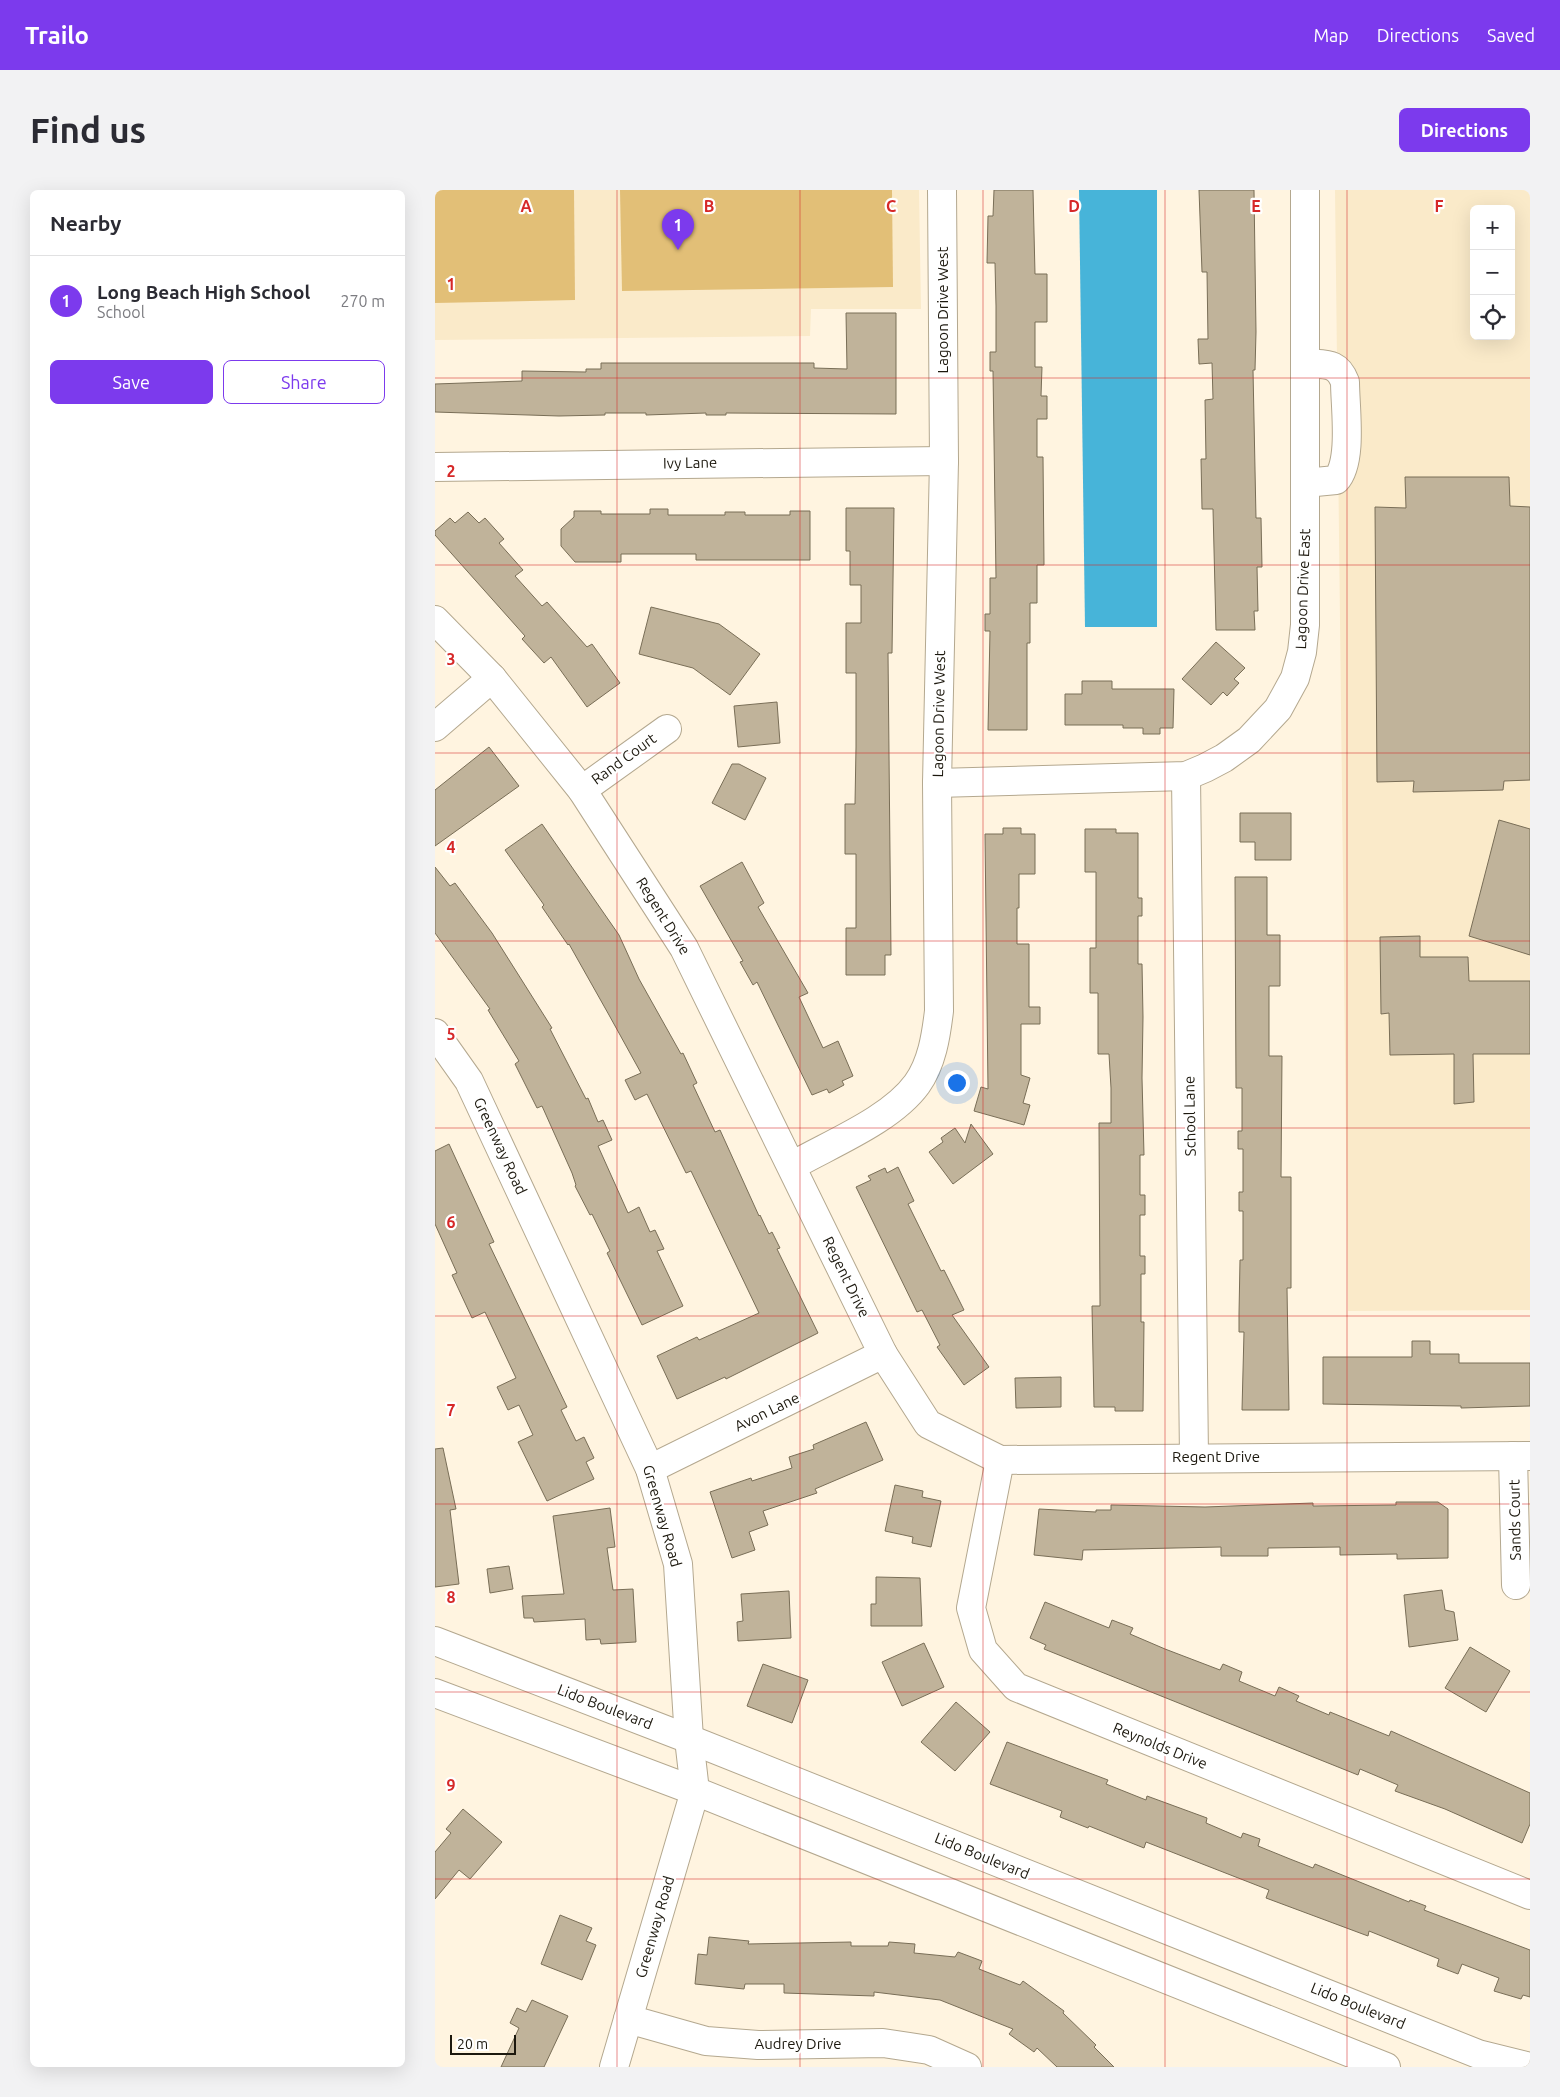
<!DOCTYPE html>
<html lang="en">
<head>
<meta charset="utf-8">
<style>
  :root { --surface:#fff; --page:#f2f2f3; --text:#2b2b33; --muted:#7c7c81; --line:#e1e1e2; --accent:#7c3aed }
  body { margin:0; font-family:Ubuntu,sans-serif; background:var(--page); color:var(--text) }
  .controls { position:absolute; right:15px; top:15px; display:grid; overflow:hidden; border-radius:8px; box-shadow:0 5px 20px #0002 }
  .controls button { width:45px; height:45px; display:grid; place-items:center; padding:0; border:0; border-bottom:1px solid var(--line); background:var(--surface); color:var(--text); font:25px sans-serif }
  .scale { position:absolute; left:15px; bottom:12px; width:66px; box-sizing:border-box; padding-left:5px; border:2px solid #1c180e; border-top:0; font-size:14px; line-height:18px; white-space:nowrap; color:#1c180e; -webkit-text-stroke:4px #fff; paint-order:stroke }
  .you { position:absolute; left:521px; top:892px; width:18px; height:18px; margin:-12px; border:4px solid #fff; border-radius:50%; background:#1a73e8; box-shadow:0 0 0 8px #1a73e833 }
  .badge { display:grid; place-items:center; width:32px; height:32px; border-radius:50%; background:var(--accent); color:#fff; font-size:16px; font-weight:700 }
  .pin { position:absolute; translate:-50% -41px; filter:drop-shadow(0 1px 2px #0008) }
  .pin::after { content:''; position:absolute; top:26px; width:18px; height:15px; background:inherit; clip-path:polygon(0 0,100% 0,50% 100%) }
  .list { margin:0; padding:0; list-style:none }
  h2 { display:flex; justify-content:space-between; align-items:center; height:65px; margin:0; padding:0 20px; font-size:21px }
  h2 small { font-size:16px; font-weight:400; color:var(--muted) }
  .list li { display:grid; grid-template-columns:32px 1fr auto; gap:15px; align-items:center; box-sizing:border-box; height:90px; padding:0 20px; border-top:1px solid var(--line) }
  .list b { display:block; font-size:19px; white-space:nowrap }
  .list p { margin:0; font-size:16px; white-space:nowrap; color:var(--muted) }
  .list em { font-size:16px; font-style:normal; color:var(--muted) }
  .actions { display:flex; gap:10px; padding:15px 20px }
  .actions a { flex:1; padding:11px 0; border:1px solid var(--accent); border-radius:8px; text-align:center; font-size:18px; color:var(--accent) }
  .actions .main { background:var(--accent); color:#fff }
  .icon { flex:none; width:28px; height:28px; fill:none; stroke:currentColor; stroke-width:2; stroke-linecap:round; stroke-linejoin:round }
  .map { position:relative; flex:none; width:1095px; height:1877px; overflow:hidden; border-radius:8px }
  header { display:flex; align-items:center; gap:30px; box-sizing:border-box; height:70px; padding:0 25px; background:var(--accent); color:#fff }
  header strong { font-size:24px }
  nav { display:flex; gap:28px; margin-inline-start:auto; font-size:18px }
  .intro { display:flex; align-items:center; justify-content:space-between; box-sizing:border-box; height:120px; padding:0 30px }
  h1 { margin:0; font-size:35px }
  .button { padding:12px 22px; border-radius:8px; background:var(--accent); color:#fff; font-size:18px; font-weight:700 }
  main { display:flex; gap:30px; padding:0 30px }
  aside { flex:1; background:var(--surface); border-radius:8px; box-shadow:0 5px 20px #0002 }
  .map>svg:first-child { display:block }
  .built { fill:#faeac9; fill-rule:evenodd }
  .green { fill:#e2bf77 }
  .water { fill:#47b4d9 }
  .building { fill:#c0b39a; stroke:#796e57 }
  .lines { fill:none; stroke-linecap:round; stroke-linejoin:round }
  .minor-casing { stroke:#b4a88f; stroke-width:30 }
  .highway-casing { stroke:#b4a88f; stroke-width:30 }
  .minor { stroke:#fff; stroke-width:28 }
  .highway { stroke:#fff; stroke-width:28 }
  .grid { fill:none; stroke:#d62828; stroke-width:1; stroke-opacity:0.55 }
  .labels { text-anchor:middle; stroke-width:4.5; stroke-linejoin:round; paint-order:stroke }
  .street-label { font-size:15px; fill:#1c180e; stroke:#fff }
  .grid-label { font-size:16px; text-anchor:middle; font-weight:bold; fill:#d62828; stroke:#fff; stroke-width:4.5; stroke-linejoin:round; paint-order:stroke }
</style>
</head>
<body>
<header>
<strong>Trailo</strong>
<nav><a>Map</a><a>Directions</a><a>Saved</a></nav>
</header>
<div class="intro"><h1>Find us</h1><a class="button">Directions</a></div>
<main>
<aside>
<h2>Nearby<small></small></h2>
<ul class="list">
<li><span class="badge">1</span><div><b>Long Beach High School</b><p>School</p></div><em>270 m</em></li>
</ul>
<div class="actions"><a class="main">Save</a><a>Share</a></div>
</aside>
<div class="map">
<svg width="1095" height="1877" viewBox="0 0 1095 1877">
  <rect width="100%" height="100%" fill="#fff4e0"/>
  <g class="built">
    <polygon points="0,0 484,0 486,119 376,119 375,146 0,150"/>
    <path d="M900,0H1095V1120L913,1121ZM1039,19H1076V146H1039Z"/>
  </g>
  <g class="green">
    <polygon points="0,0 139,0 140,110 0,113"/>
    <polygon points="185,0 457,0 458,97 187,101"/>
  </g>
  <polygon class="water" points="644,0 722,0 722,437 650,437"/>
  <g class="building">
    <polygon points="559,0 598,0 600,84 612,84 612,132 600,132 600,177 607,177 606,206 612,206 612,229 602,229 602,267 608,267 609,375 602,375 602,413 595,413 595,453 592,453 592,540 553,540 555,441 550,441 550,424 555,424 555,388 561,388 558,181 555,181 555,162 561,162 561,116 560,73 552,73 553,26 558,26"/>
    <polygon points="764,0 819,0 821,142 820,180 818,180 821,328 826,328 827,377 822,377 823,421 819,421 820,440 781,440 778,319 767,319 766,269 771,269 770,210 778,209 777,173 764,174 763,149 773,149 772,82 767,82"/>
    <polygon points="411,123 461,123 461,224 291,223 291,225 271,225 271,223 211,225 211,223 170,223 170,225 124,226 0,222 0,194 87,191 87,181 151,182 151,179 166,179 166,173 379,173 379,178 412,179"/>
    <polygon points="970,287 1074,287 1075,316 1095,317 1095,590 1069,591 1068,600 978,602 979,591 942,592 940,317 971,318"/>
    <polygon points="411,318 459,318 457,463 453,463 456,765 450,765 450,785 411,785 411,738 421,738 421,664 410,664 410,614 420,614 421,557 421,483 411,483 411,433 426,433 426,395 415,395 415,361 411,361"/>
    <polygon points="215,319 233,319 233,325 290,325 290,322 310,322 310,325 355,325 355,321 375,321 375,370 261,370 261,364 186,364 186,372 140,372 126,356 126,339 139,327 139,321 166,321 166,324 215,324"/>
    <polygon points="33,322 44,333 50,328 69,349 64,353 88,380 80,386 107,416 112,412 152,457 157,454 185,493 152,517 116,467 109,473 87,449 90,446 0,345 0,341 15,328 20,333"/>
    <polygon points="216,417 284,434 325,464 295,505 258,478 204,464"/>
    <polygon points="781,452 810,478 799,489 804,493 792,506 788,502 776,515 747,489"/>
    <polygon points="647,491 677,491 677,499 739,499 738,538 725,538 725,544 708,544 708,538 688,538 688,535 630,535 630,504 647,504"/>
    <polygon points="342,512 345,553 303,557 299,516"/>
    <polygon points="54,557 84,596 0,656 0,600"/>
    <polygon points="297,574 304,574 331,588 310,630 277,613"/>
    <polygon points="805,623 856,623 856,670 820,670 820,652 805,652"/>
    <polygon points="1064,630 1095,639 1095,765 1034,746"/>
    <polygon points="107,634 184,745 204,789 246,864 248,863 262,893 258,895 280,942 285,940 324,1026 325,1025 334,1044 337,1042 345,1058 342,1059 383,1143 291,1189 290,1187 242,1209 222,1166 262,1147 264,1150 324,1123 256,981 251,983 212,904 200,910 190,890 206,883 174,825 134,754 133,755 107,717 109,715 70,660"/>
    <polygon points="568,638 586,638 586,644 600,644 600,684 584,684 584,718 582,718 582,754 594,754 594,817 605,817 605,834 586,834 586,885 595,888 588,913 595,915 589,935 539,921 546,897 553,899 550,644 568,644"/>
    <polygon points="650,639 681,639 681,643 703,643 703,708 707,708 707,726 703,726 703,774 707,774 708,827 707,888 709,965 705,965 705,1005 710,1005 710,1025 705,1025 705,1066 710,1066 710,1084 706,1084 706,1132 709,1132 708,1221 680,1221 680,1217 659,1217 657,1116 665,1116 664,933 676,933 676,898 674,864 663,864 663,803 655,803 655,758 661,758 661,682 650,682"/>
    <polygon points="307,672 329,713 323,717 373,803 364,807 388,858 403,851 418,886 407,891 409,895 394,903 392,899 377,905 322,792 318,795 305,772 308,771 265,696"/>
    <polygon points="0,677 15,696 20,693 57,743 117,838 115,839 151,909 153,908 163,932 168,930 177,950 163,956 193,1023 204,1017 215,1042 220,1040 229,1059 222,1061 248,1116 207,1135 172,1063 175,1061 157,1024 155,1025 140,996 141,995 137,983 107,916 102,918 80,874 84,871 53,820 55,819 0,743"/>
    <polygon points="800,687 832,687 832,745 845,745 845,796 834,796 834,866 847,866 846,987 856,987 856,1098 852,1098 854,1220 807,1220 809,1142 804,1142 804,1124 805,1070 808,1070 808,1021 804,1021 804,1002 808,1002 808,959 803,959 803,941 807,941 807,898 801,898"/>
    <polygon points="985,746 985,767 1033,767 1034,791 1095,791 1095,864 1038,864 1039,912 1019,914 1019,864 955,865 954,823 946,824 945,747"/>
    <polygon points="536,934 558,964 518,994 494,962 508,952 506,948 520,938 530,953"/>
    <polygon points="14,954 59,1052 54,1054 132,1217 126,1220 141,1251 149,1247 159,1268 151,1272 159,1289 112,1311 83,1252 98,1245 84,1215 73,1220 62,1197 81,1188 50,1122 37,1128 17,1085 22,1083 0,1034 0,961"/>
    <polygon points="463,977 479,1011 473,1014 506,1081 509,1080 529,1120 517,1125 554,1177 529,1195 502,1157 505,1155 487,1120 482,1122 421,997 436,990 433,986 450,978 452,983"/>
    <polygon points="977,1151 995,1151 995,1164 1024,1164 1024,1173 1095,1173 1095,1216 1026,1218 1026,1216 888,1214 888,1167 977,1167"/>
    <polygon points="626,1187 626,1217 581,1218 580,1188"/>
    <polygon points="431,1232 448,1270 380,1299 382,1303 328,1321 333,1335 314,1342 320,1360 297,1368 275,1302 316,1288 317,1291 357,1278 354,1267 379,1259 378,1255"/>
    <polygon points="8,1258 21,1319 15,1320 24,1394 0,1397 0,1259"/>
    <polygon points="460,1295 488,1301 487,1307 506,1311 496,1357 477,1353 478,1347 450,1341"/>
    <polygon points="961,1312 1003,1312 1013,1319 1013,1368 962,1369 962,1364 905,1365 905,1357 833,1358 833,1366 786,1366 786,1357 648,1360 647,1370 599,1365 604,1319 661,1322 661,1320 676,1320 676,1315 770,1317 878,1313 878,1316 961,1315"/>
    <polygon points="175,1318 180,1357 172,1358 178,1400 198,1399 201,1452 166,1454 165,1449 151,1450 150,1429 99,1432 98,1428 89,1428 87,1406 129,1404 118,1326"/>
    <polygon points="74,1376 78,1399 55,1403 52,1379"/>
    <polygon points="441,1387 485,1388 487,1436 436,1436 436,1414 441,1414"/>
    <polygon points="1007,1400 1010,1420 1019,1422 1023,1450 974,1457 969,1405"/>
    <polygon points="354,1401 356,1448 303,1451 302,1432 308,1431 306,1404"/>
    <polygon points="610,1412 674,1438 677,1430 698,1438 695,1444 730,1459 785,1480 788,1474 807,1482 804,1491 840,1506 844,1497 864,1506 861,1511 894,1525 895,1522 954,1546 956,1541 1095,1603 1095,1634 1087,1653 1010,1619 960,1601 963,1595 925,1579 923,1585 609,1459 611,1455 595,1448"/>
    <polygon points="489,1453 509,1497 467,1516 447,1472"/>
    <polygon points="1035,1457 1075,1481 1051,1522 1010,1498"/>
    <polygon points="328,1474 373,1490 357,1533 312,1516"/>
    <polygon points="521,1512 555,1542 520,1581 486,1552"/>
    <polygon points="572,1552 673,1590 671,1594 711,1610 712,1606 772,1628 771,1633 806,1648 808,1643 825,1649 823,1656 855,1669 878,1678 880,1674 974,1712 975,1710 991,1716 989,1720 1095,1760 1095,1807 1088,1805 1086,1809 1059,1801 1064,1788 1027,1774 1023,1784 1002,1776 1004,1769 934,1741 933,1746 831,1708 834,1700 711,1652 709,1658 654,1636 653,1638 625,1627 627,1621 555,1594"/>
    <polygon points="28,1619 67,1652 35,1689 24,1680 0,1709 0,1662 16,1643 11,1639"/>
    <polygon points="125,1725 157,1738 151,1751 161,1755 147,1790 106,1774"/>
    <polygon points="274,1747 314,1751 313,1754 416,1752 416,1756 453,1756 454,1752 480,1754 479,1763 520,1767 523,1762 547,1771 544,1779 585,1795 588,1791 629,1821 628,1823 661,1855 659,1857 679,1877 622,1877 602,1858 599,1862 574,1844 578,1839 505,1810 439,1802 439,1806 349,1803 349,1794 310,1794 309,1799 260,1794 263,1764 272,1765"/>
    <polygon points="97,1810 133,1826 109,1877 66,1877 84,1838 75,1833 82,1818 91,1822"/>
  </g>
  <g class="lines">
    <g class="minor-casing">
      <g id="minor">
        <path d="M870,173C890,175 902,171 910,192C910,217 918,272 901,290L870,293"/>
        <polyline points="0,277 509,271"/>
        <polyline points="0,430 57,488 147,600 249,758 448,1164 493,1234 565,1270 1095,1266"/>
        <polyline points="0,537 57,488"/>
        <polyline points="751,586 759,1267"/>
        <polyline points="502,593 751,586 770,578 789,568 814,550 843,519 860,488 867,462 870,435 870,0"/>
        <polyline points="147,600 232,539"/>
        <polyline points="0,843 34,891 215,1279 243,1374 254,1549 260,1601 179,1877"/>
        <path d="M357,976C395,954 456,930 482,894C497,873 501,846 504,821L502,593L509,271L507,0"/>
        <polyline points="1078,1266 1081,1395"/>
        <polyline points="565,1270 536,1418 548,1460 581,1497 1095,1705"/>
        <polyline points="215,1279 448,1164"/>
        <polyline points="193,1829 271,1851 323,1855 448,1853 494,1860 532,1877"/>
      </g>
    </g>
    <g class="highway-casing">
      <g id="highway">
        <polyline points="0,1451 254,1549 1043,1864 1095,1877"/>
        <polyline points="0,1503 260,1601 951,1877"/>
      </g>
    </g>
    <use href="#minor" class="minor"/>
    <use href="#highway" class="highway"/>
  </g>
  <path class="grid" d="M182,0V1877M365,0V1877M548,0V1877M730,0V1877M912,0V1877M0,188H1095M0,375H1095M0,563H1095M0,751H1095M0,938H1095M0,1126H1095M0,1314H1095M0,1502H1095M0,1689H1095"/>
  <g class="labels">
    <g class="street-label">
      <text transform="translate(508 120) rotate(-90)" y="5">Lagoon Drive West</text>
      <text transform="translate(255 273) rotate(-1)" y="5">Ivy Lane</text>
      <text transform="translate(868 399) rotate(-88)" y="5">Lagoon Drive East</text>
      <text transform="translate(504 524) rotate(-89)" y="5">Lagoon Drive West</text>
      <text transform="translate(189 569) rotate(-36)" y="5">Rand Court</text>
      <text transform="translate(228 726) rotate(58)" y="5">Regent Drive</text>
      <text transform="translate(755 926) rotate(-91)" y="5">School Lane</text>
      <text transform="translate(65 956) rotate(65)" y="5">Greenway Road</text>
      <text transform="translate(411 1087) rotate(64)" y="5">Regent Drive</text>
      <text transform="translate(332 1222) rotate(-26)" y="5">Avon Lane</text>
      <text x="781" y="1272">Regent Drive</text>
      <text transform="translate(227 1326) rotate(74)" y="5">Greenway Road</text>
      <text transform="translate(1080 1330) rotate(-91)" y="5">Sands Court</text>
      <text transform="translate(170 1517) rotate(21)" y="5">Lido Boulevard</text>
      <text transform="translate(725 1556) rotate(22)" y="5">Reynolds Drive</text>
      <text transform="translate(547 1666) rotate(22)" y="5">Lido Boulevard</text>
      <text transform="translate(220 1737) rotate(-74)" y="5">Greenway Road</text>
      <text transform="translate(923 1816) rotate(22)" y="5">Lido Boulevard</text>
      <text x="363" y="1859">Audrey Drive</text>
    </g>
  </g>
  <g class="grid-label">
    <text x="91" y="22">A</text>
    <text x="274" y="22">B</text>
    <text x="456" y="22">C</text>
    <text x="639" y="22">D</text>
    <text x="821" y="22">E</text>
    <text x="1004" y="22">F</text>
    <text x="16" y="100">1</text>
    <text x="16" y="287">2</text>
    <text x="16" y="475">3</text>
    <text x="16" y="663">4</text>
    <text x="16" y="850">5</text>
    <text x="16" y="1038">6</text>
    <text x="16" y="1226">7</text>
    <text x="16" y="1413">8</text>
    <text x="16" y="1601">9</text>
  </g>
</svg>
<div class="controls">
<button>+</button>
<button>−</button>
<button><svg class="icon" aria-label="locate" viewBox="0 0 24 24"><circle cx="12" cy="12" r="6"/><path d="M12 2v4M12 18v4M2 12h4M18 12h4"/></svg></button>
</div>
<div class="scale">20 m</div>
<div class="you"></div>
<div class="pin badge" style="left:243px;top:60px">1</div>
</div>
</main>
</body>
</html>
